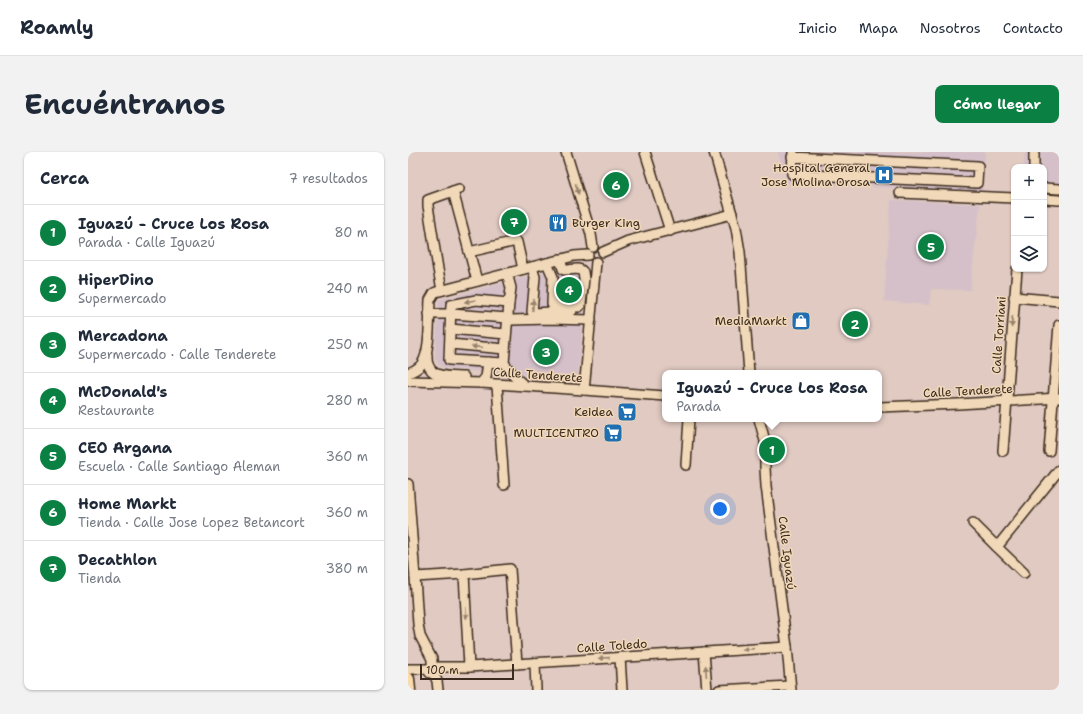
<!DOCTYPE html>
<html lang="es">
<head>
<meta charset="utf-8">
<style>
  :root { --surface:#fff; --page:#f2f2f3; --text:#1f2937; --muted:#747a83; --line:#e0e1e3; --accent:#0b8043 }
  body { margin:0; font-family:"Shantell Sans",sans-serif; background:var(--page); color:var(--text) }
  .controls { position:absolute; right:12px; top:12px; display:grid; overflow:hidden; border-radius:8px; box-shadow:0 1px 3px #0004 }
  .controls button { width:36px; height:36px; display:grid; place-items:center; padding:0; border:0; border-bottom:1px solid var(--line); background:var(--surface); color:var(--text); font:20px sans-serif }
  .scale { position:absolute; left:12px; bottom:10px; width:94px; box-sizing:border-box; padding-left:4px; border:2px solid #3b2a1e; border-top:0; font-size:11px; line-height:14px; white-space:nowrap; color:#3b2a1e; -webkit-text-stroke:3px #f0d8b8; paint-order:stroke }
  .you { position:absolute; left:312px; top:357px; width:14px; height:14px; margin:-10px; border:3px solid #fff; border-radius:50%; background:#1a73e8; box-shadow:0 0 0 6px #1a73e833 }
  .badge { display:grid; place-items:center; width:26px; height:26px; border-radius:50%; background:var(--accent); color:#fff; font-size:13px; font-weight:700 }
  .pin { position:absolute; translate:-50% -50%; border:2px solid #fff; box-shadow:0 1px 4px #0006 }
  .popup { position:absolute; left:254px; top:218px; width:220px; height:52px; box-sizing:border-box; display:grid; place-content:center; border-radius:8px; background:var(--surface); filter:drop-shadow(0 1px 3px #0005); font-size:13px; white-space:nowrap; color:var(--muted) }
  .popup b { font-size:15px; color:var(--text) }
  .popup::after { content:''; position:absolute; left:50%; top:100%; margin-left:-8px; border:8px solid transparent; border-top-color:var(--surface) }
  .list { margin:0; padding:0; list-style:none }
  h2 { display:flex; justify-content:space-between; align-items:center; height:52px; margin:0; padding:0 16px; font-size:17px }
  h2 small { font-size:13px; font-weight:400; color:var(--muted) }
  .list li { display:grid; grid-template-columns:26px 1fr auto; gap:12px; align-items:center; box-sizing:border-box; height:56px; padding:0 16px; border-top:1px solid var(--line) }
  .list b { display:block; font-size:15px; white-space:nowrap }
  .list p { margin:0; font-size:13px; white-space:nowrap; color:var(--muted) }
  .list em { font-size:13px; font-style:normal; color:var(--muted) }
  .icon { flex:none; width:22px; height:22px; fill:none; stroke:currentColor; stroke-width:2; stroke-linecap:round; stroke-linejoin:round }
  .map { position:relative; flex:none; width:651px; height:538px; overflow:hidden; border-radius:8px }
  header { display:flex; align-items:center; gap:24px; box-sizing:border-box; height:56px; padding:0 20px; background:var(--surface); border-bottom:1px solid var(--line) }
  header strong { font-size:19px }
  nav { display:flex; gap:22px; margin-inline-start:auto; font-size:14px }
  .intro { display:flex; align-items:center; justify-content:space-between; box-sizing:border-box; height:96px; padding:0 24px }
  h1 { margin:0; font-size:28px }
  .button { padding:10px 18px; border-radius:8px; background:var(--accent); color:#fff; font-size:14px; font-weight:700 }
  main { display:flex; gap:24px; padding:0 24px }
  aside { flex:1; background:var(--surface); border-radius:8px; box-shadow:0 1px 3px #0004 }
  .map>svg:first-child { display:block }
  .built { fill:#d5c0c9 }
  .lines { fill:none; stroke-linecap:round; stroke-linejoin:round }
  .minor-casing { stroke:#3b2a1e; stroke-width:12 }
  .highway-casing { stroke:#3b2a1e; stroke-width:15 }
  .minor { stroke:#f0d8b8; stroke-width:9 }
  .highway { stroke:#fcdcac; stroke-width:12 }
  .oneway { fill:#96816b }
  .labels { text-anchor:middle; stroke-width:3; stroke-linejoin:round; paint-order:stroke }
  .poi-label { font-size:12px; fill:#3b2a1e; stroke:#f0d8b8; text-anchor:end }
  .street-label { font-size:12px; fill:#3b2a1e; stroke:#f0d8b8 }
</style>
</head>
<body>
<header>
<strong>Roamly</strong>
<nav><a>Inicio</a><a>Mapa</a><a>Nosotros</a><a>Contacto</a></nav>
</header>
<div class="intro"><h1>Encuéntranos</h1><a class="button">Cómo llegar</a></div>
<main>
<aside>
<h2>Cerca<small>7 resultados</small></h2>
<ul class="list">
<li><span class="badge">1</span><div><b>Iguazú - Cruce Los Rosa</b><p>Parada · Calle Iguazú</p></div><em>80 m</em></li>
<li><span class="badge">2</span><div><b>HiperDino</b><p>Supermercado</p></div><em>240 m</em></li>
<li><span class="badge">3</span><div><b>Mercadona</b><p>Supermercado · Calle Tenderete</p></div><em>250 m</em></li>
<li><span class="badge">4</span><div><b>McDonald's</b><p>Restaurante</p></div><em>280 m</em></li>
<li><span class="badge">5</span><div><b>CEO Argana</b><p>Escuela · Calle Santiago Aleman</p></div><em>360 m</em></li>
<li><span class="badge">6</span><div><b>Home Markt</b><p>Tienda · Calle Jose Lopez Betancort</p></div><em>360 m</em></li>
<li><span class="badge">7</span><div><b>Decathlon</b><p>Tienda</p></div><em>380 m</em></li>
</ul>
</aside>
<div class="map">
<svg width="651" height="538" viewBox="0 0 651 538">
  <rect width="100%" height="100%" fill="#e0cac2"/>
  <filter id="ink" filterUnits="userSpaceOnUse"><feTurbulence type="fractalNoise" baseFrequency=".025" numOctaves="2"/><feDisplacementMap in="SourceGraphic" scale="8" xChannelSelector="R" yChannelSelector="G"/><feConvolveMatrix kernelMatrix="1 2 1 2 8 2 1 2 1" color-interpolation-filters="sRGB"/></filter>
  <g filter="url(#ink)">
    <g class="built">
      <polygon points="370,0 577,0 574,40 380,31"/>
      <polygon points="617,0 651,0 651,31 636,30 636,15 616,15"/>
      <polygon points="483,48 572,52 562,138 523,137 521,153 476,149"/>
      <polygon points="171,111 175,112 178,115 179,120 170,221 167,226 41,217 34,215 30,212 27,205 31,148"/>
    </g>
    <g class="lines">
      <g class="minor-casing">
        <g id="minor">
          <polyline points="158,0 183,82 185,95"/>
          <polyline points="237,0 262,79"/>
          <polyline points="306,0 328,76 332,100 341,221"/>
          <polyline points="384,5 570,14 569,31 384,22 385,0"/>
          <polyline points="626,15 626,0"/>
          <polyline points="636,36 651,37"/>
          <polyline points="45,39 69,129"/>
          <polyline points="492,41 606,46"/>
          <polyline points="636,47 651,48"/>
          <polyline points="61,100 108,89 109,90 115,117"/>
          <polyline points="195,100 220,89 324,62"/>
          <path d="M139,111L145,125L144,152L171,155L173,152L176,127L175,120C170,114 163,119 156,118L155,117L152,107"/>
          <polyline points="124,115 127,125 124,160 125,161 164,159"/>
          <polyline points="99,121 103,136 101,151 96,211 107,225 117,234"/>
          <polyline points="34,138 30,117 20,54 20,48 51,37"/>
          <polyline points="606,145 651,149"/>
          <polyline points="21,162 43,162 100,166 103,168 142,167 183,168"/>
          <polyline points="42,177 98,182"/>
          <polyline points="42,192 97,197"/>
          <path d="M19,203C19,206 19,210 20,212C24,227 44,224 56,225"/>
          <polyline points="96,211 41,208 43,153 68,148 101,151"/>
          <path d="M0,221C5,219 10,217 13,213C23,201 21,164 22,148L26,141L28,140L166,104L180,103"/>
          <polyline points="2,229 73,231 176,238 257,244"/>
          <polyline points="73,231 78,225 80,210"/>
          <polyline points="89,233 96,333"/>
          <polyline points="176,238 178,217 188,110"/>
          <polyline points="471,255 550,252 651,246"/>
          <polyline points="351,267 357,289 357,316 358,334 379,495 383,538"/>
          <polyline points="595,299 609,117"/>
          <polyline points="641,299 651,173"/>
          <polyline points="278,313 281,267"/>
          <polyline points="0,332 7,425 10,472 12,484 24,507 24,511"/>
          <polyline points="565,371 589,395"/>
          <polyline points="616,421 589,395 651,318"/>
          <polyline points="56,422 61,515"/>
          <polyline points="7,425 56,422 102,417 109,512"/>
          <polyline points="296,500 299,538"/>
          <polyline points="212,505 214,538"/>
          <polyline points="127,511 128,538"/>
          <polyline points="30,515 61,515 379,495"/>
          <polyline points="0,517 19,517 22,521 26,522"/>
          <polyline points="26,522 29,529 30,538"/>
          <polyline points="311,538 382,534"/>
        </g>
      </g>
      <g class="highway-casing">
        <polyline id="highway" points="0,527 1,538"/>
      </g>
      <use href="#minor" class="minor"/>
      <use href="#highway" class="highway"/>
    </g>
    <defs><path id="oneway-solid" d="M-6-.8H1V-3.2L6.5 0L1 3.2V.8H-6Z"/></defs>
    <g class="oneway">
      <use href="#oneway-solid" transform="translate(169 37) rotate(74)"/>
      <use href="#oneway-solid" transform="translate(62 149) rotate(170)"/>
      <use href="#oneway-solid" transform="translate(125 153) rotate(-87)"/>
      <use href="#oneway-solid" transform="translate(604 170) rotate(94)"/>
      <use href="#oneway-solid" transform="translate(69 195) rotate(-175)"/>
      <use href="#oneway-solid" transform="translate(58 461) rotate(87)"/>
      <use href="#oneway-solid" transform="translate(340 497) rotate(176)"/>
      <use href="#oneway-solid" transform="translate(196 506) rotate(176)"/>
      <use href="#oneway-solid" transform="translate(298 519) rotate(-94)"/>
    </g>
  </g>
  <defs>
    <g id="hospital-square" transform="scale(1)"><rect x="-9" y="-9" width="18" height="18" rx="4" fill="#1f6fb2" stroke="#f0d8b8"/><path d="M-5-5h3v3.5h4V-5h3V5h-3V1.5h-4V5h-3Z" fill="#fff"/></g>
    <g id="restaurant-square" transform="scale(1)"><rect x="-9" y="-9" width="18" height="18" rx="4" fill="#1f6fb2" stroke="#f0d8b8"/><path d="M-5-6h1v4h1v-4h1v4h1v-4h1v5L-1.5 .5V6h-2V.5L-5-1ZM5-6V6H3V1.5H1.5Q1.5-4 5-6Z" fill="#fff"/></g>
    <g id="shop-square" transform="scale(1)"><rect x="-9" y="-9" width="18" height="18" rx="4" fill="#1f6fb2" stroke="#f0d8b8"/><path d="M-5-2.5h2.3a2.7 3.5 0 0 1 5.4 0H5L5.5 6h-11ZM-1.5-2.5h3a1.5 2.3 0 0 0-3 0Z" fill="#fff"/></g>
    <g id="supermarket-square" transform="scale(1)"><rect x="-9" y="-9" width="18" height="18" rx="4" fill="#1f6fb2" stroke="#f0d8b8"/><path d="M-6-5.5h2.5l.6 2H6L4.5 2H-2.5L-4.4-4H-6ZM-1.5 3.2a1.3 1.3 0 1 0 .1 0ZM3 3.2a1.3 1.3 0 1 0 .1 0Z" fill="#fff"/></g>
  </defs>
  <g fill-rule="evenodd">
    <use href="#hospital-square" x="476" y="23"/>
    <use href="#restaurant-square" x="150" y="71"/>
    <use href="#shop-square" x="393" y="169"/>
    <use href="#supermarket-square" x="219" y="260"/>
    <use href="#supermarket-square" x="205" y="281"/>
  </g>
  <g class="labels">
    <g class="poi-label">
      <text x="462" y="20">Hospital General<tspan x="462" dy="14">Jose Molina Orosa</tspan></text>
      <text x="164" y="75" text-anchor="start">Burger King</text>
      <text x="379" y="173">MediaMarkt</text>
      <text x="205" y="264">Keidea</text>
      <text x="191" y="285">MULTICENTRO</text>
    </g>
    <g class="street-label">
      <text transform="translate(591 183) rotate(-86)" y="4">Calle Torriani</text>
      <text transform="translate(130 223) rotate(4)" y="4">Calle Tenderete</text>
      <text transform="translate(560 239) rotate(-3)" y="4">Calle Tenderete</text>
      <text transform="translate(379 401) rotate(83)" y="4">Calle Iguazú</text>
      <text transform="translate(204 494) rotate(-4)" y="4">Calle Toledo</text>
    </g>
  </g>
</svg>
<div class="controls">
<button>+</button>
<button>−</button>
<button><svg class="icon" aria-label="layers" viewBox="0 0 24 24"><path d="M12 4l9 5-9 5-9-5zM3 14l9 5 9-5"/></svg></button>
</div>
<div class="scale">100 m</div>
<div class="you"></div>
<div class="pin badge" style="left:364px;top:298px">1</div>
<div class="popup"><b>Iguazú - Cruce Los Rosa</b>Parada</div>
<div class="pin badge" style="left:447px;top:172px">2</div>
<div class="pin badge" style="left:138px;top:200px">3</div>
<div class="pin badge" style="left:161px;top:138px">4</div>
<div class="pin badge" style="left:523px;top:95px">5</div>
<div class="pin badge" style="left:208px;top:33px">6</div>
<div class="pin badge" style="left:106px;top:70px">7</div>
</div>
</main>
</body>
</html>
